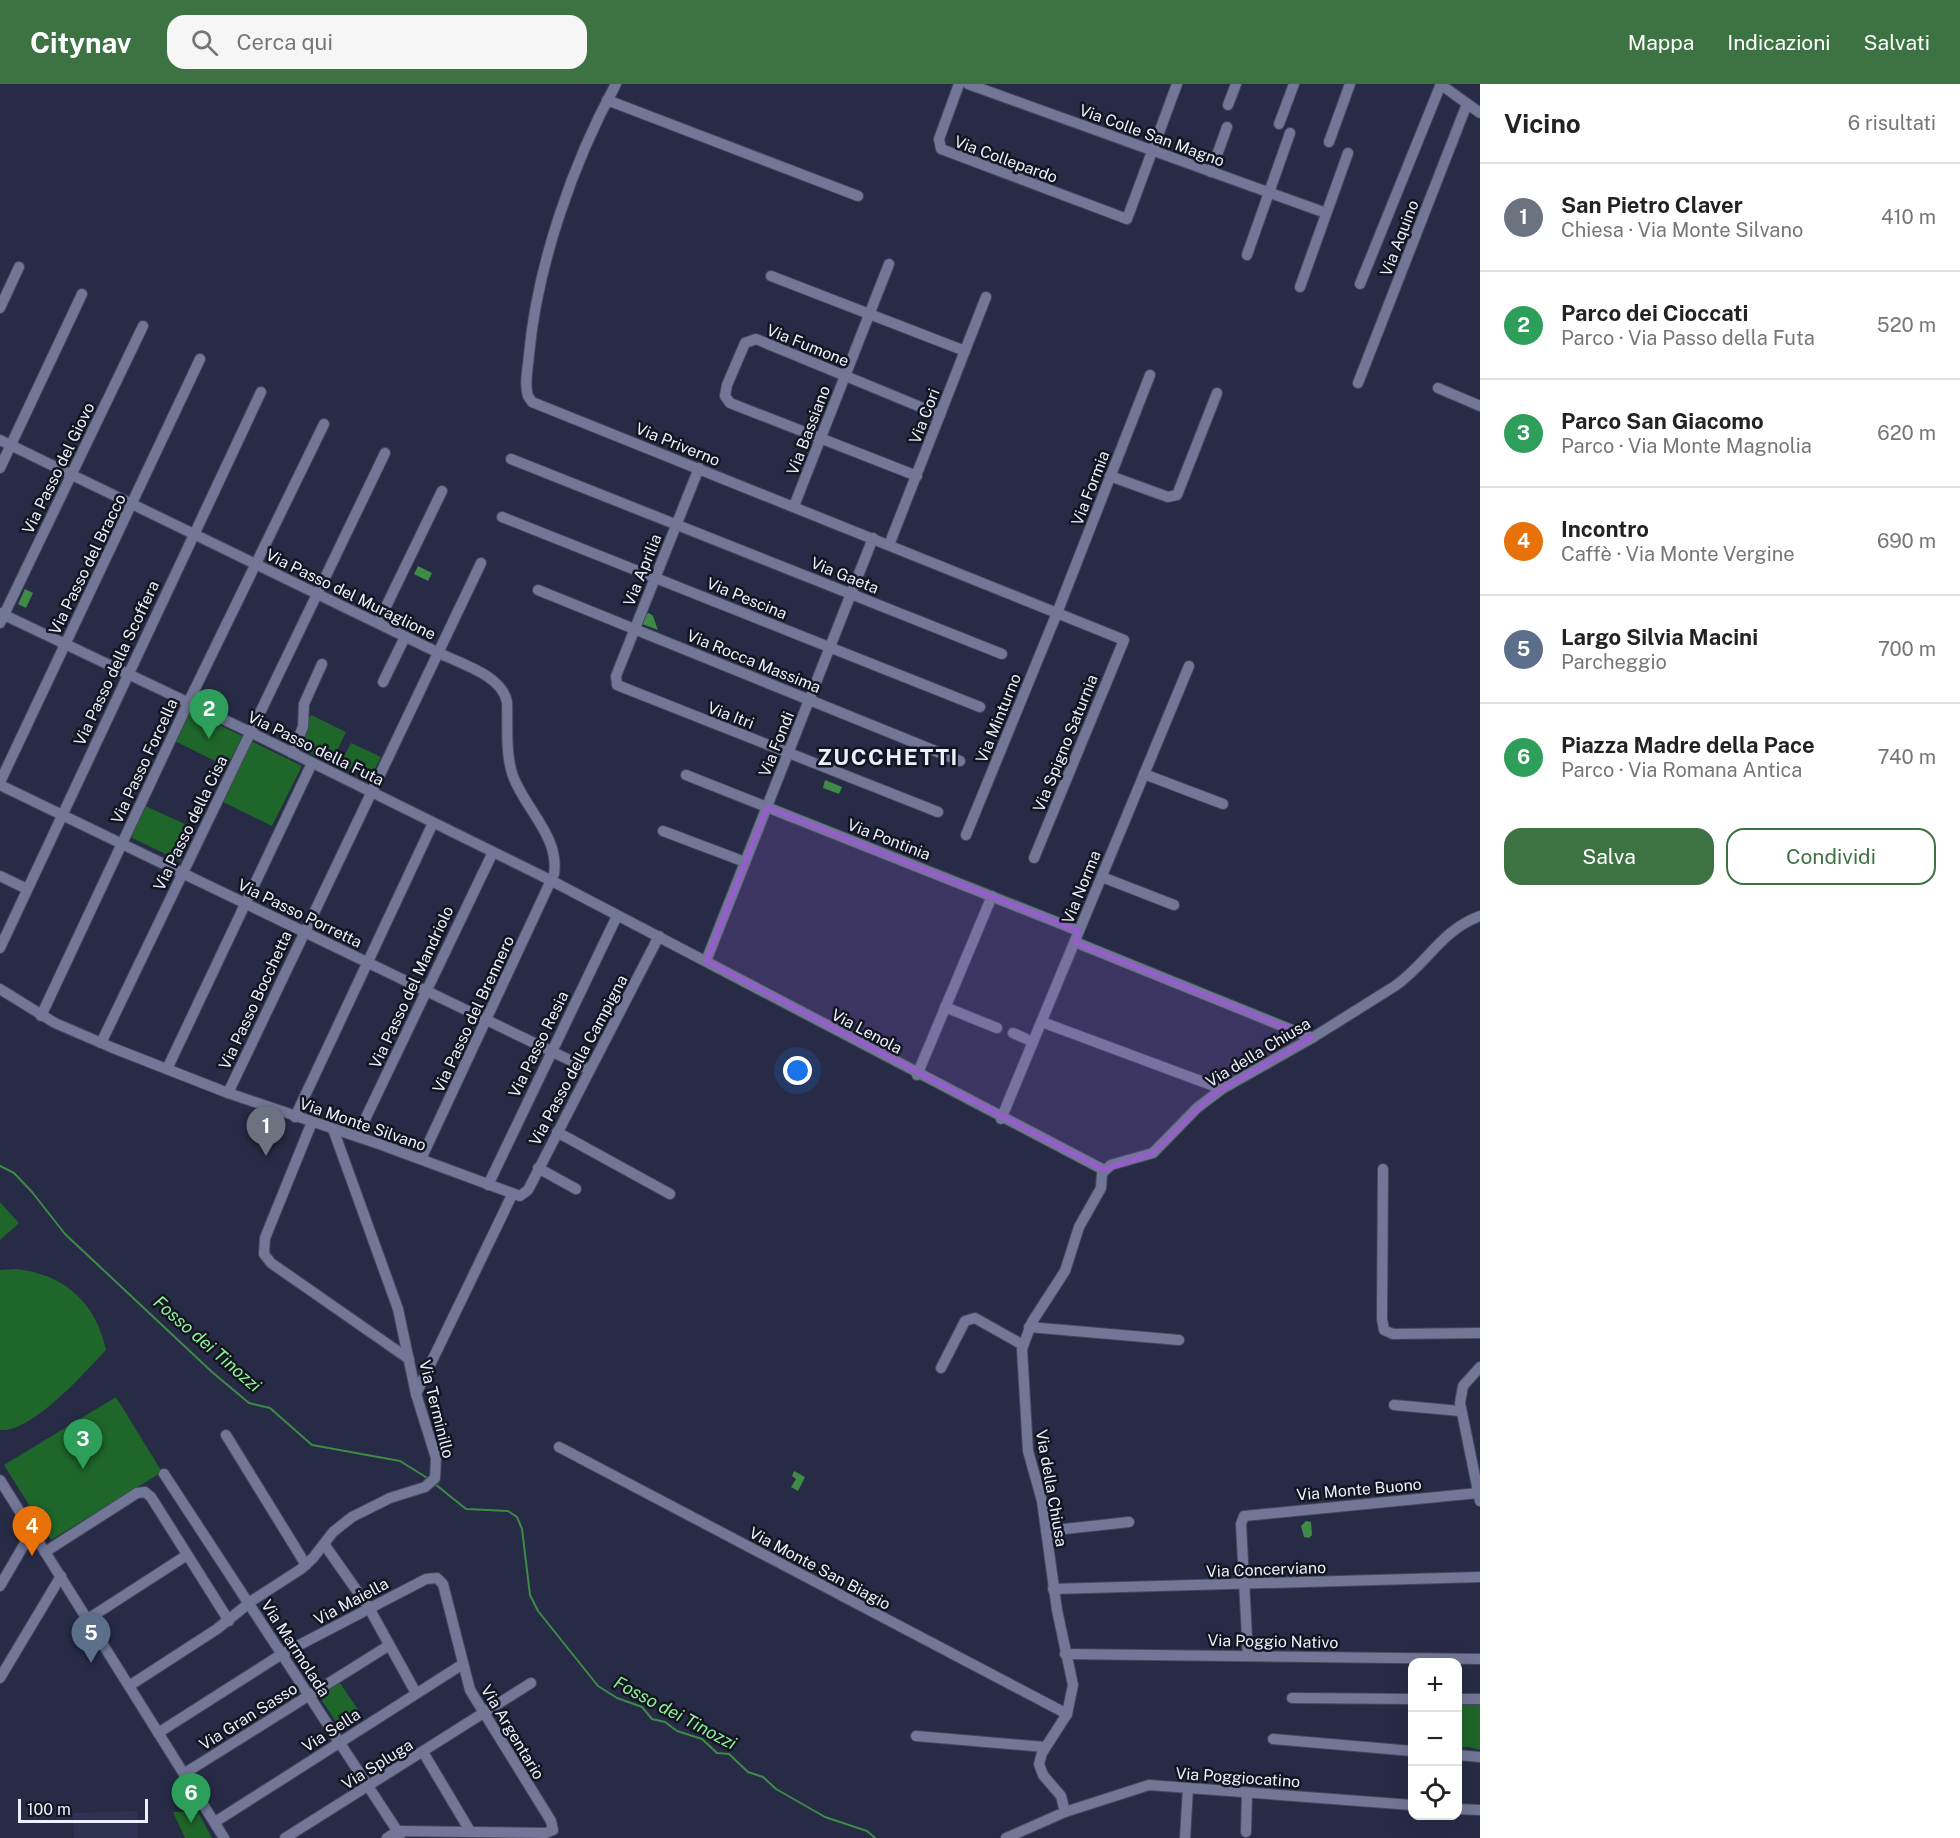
<!DOCTYPE html>
<html lang="it">
<head>
<meta charset="utf-8">
<style>
  :root { --surface:#fff; --page:#f6f6f6; --text:#222; --muted:#767676; --line:#e0e0e0; --accent:#3d7343 }
  body { margin:0; font-family:"Public Sans",sans-serif; background:var(--page); color:var(--text) }
  .controls { position:absolute; right:18px; bottom:18px; display:grid; overflow:hidden; border-radius:12px; box-shadow:0 6px 24px #0002 }
  .controls button { width:54px; height:54px; display:grid; place-items:center; padding:0; border:0; border-bottom:2px solid var(--line); background:var(--surface); color:var(--text); font:30px sans-serif }
  .scale { position:absolute; left:18px; bottom:15px; width:130px; box-sizing:border-box; padding-left:6px; border:3px solid #eceffd; border-top:0; font-size:16px; line-height:21px; white-space:nowrap; color:#eceffd; -webkit-text-stroke:4px #131521; paint-order:stroke }
  .you { position:absolute; left:798px; top:987px; width:21px; height:21px; margin:-15px; border:4px solid #fff; border-radius:50%; background:#1a73e8; box-shadow:0 0 0 9px #1a73e833 }
  .badge { display:grid; place-items:center; width:39px; height:39px; border-radius:50%; background:var(--accent); color:#fff; font-size:20px; font-weight:700 }
  .pin { position:absolute; translate:-50% -50px; filter:drop-shadow(0 2px 3px #0008) }
  .pin::after { content:''; position:absolute; top:32px; width:21px; height:18px; background:inherit; clip-path:polygon(0 0,100% 0,50% 100%) }
  .list { margin:0; padding:0; list-style:none }
  h2 { display:flex; justify-content:space-between; align-items:center; height:78px; margin:0; padding:0 24px; font-size:26px }
  h2 small { font-size:20px; font-weight:400; color:var(--muted) }
  .list li { display:grid; grid-template-columns:39px 1fr auto; gap:18px; align-items:center; box-sizing:border-box; height:108px; padding:0 24px; border-top:2px solid var(--line) }
  .list b { display:block; font-size:22px; white-space:nowrap }
  .list p { margin:0; font-size:20px; white-space:nowrap; color:var(--muted) }
  .list em { font-size:20px; font-style:normal; color:var(--muted) }
  .actions { display:flex; gap:12px; padding:18px 24px }
  .actions a { flex:1; padding:14px 0; border:2px solid var(--accent); border-radius:18px; text-align:center; font-size:21px; color:var(--accent) }
  .actions .main { background:var(--accent); color:#fff }
  .icon { flex:none; width:33px; height:33px; fill:none; stroke:currentColor; stroke-width:2; stroke-linecap:round; stroke-linejoin:round }
  .map { position:relative; flex:none; width:1480px; height:1754px; overflow:hidden }
  header { display:flex; align-items:center; gap:36px; box-sizing:border-box; height:84px; padding:0 30px; background:var(--accent); color:#fff }
  header strong { font-size:28px }
  nav { display:flex; gap:33px; margin-inline-start:auto; font-size:21px }
  .search { width:420px; height:54px; background:var(--page); display:flex; align-items:center; gap:15px; box-sizing:border-box; padding:0 21px; border-radius:18px; color:var(--muted); font-size:22px }
  main { display:flex }
  aside { flex:1; background:var(--surface) }
  .map>svg:first-child { display:block }
  .built { fill:#2e3354 }
  .green { fill:#1e6629 }
  .water { fill:#3d8b46 }
  .lines { fill:none; stroke-linecap:round; stroke-linejoin:round }
  .stream { stroke:#3d8b46; stroke-width:2 }
  .minor-casing { stroke:#46485d; stroke-width:12 }
  .minor { stroke:#727797; stroke-width:10 }
  .marked { fill:#975dce; fill-opacity:0.2; stroke:#975dce; stroke-width:4.5; stroke-linejoin:round }
  .labels { text-anchor:middle; stroke-width:5; stroke-linejoin:round; paint-order:stroke }
  .street-label { font-size:16px; fill:#eceffd; stroke:#131521 }
  .water-label { font-size:18px; font-style:italic; fill:#8cf295; stroke:#131521 }
  .district-label { font-size:22px; font-weight:bold; letter-spacing:1.5px; fill:#eceffd; stroke:#131521 }
</style>
</head>
<body>
<header>
<strong>Citynav</strong>
<div class="search"><svg class="icon" aria-label="search" viewBox="0 0 24 24"><circle cx="10" cy="10" r="6"/><path d="M15 15l6 6"/></svg>Cerca qui</div>
<nav><a>Mappa</a><a>Indicazioni</a><a>Salvati</a></nav>
</header>
<main>
<div class="map">
<svg width="1480" height="1754" viewBox="0 0 1480 1754">
  <rect width="100%" height="100%" fill="#272b46"/>
  <polygon class="built" points="137,1727 138,1754 74,1754 73,1729"/>
  <g class="green">
    <polygon points="190,627 242,652 227,683 175,657"/>
    <polygon points="311,631 346,648 331,679 296,662"/>
    <polygon points="251,657 302,682 272,742 221,717"/>
    <polygon points="351,659 381,673 370,694 340,680"/>
    <polygon points="143,721 196,745 180,777 128,752"/>
    <polygon points="0,1118 19,1139 0,1156"/>
    <path d="M16,1185C65,1190 96,1219 106,1266C85,1288 32,1349 0,1346V1186Z"/>
    <polygon points="116,1313 162,1388 51,1456 4,1381"/>
    <polygon points="338,1596 363,1633 342,1647 317,1609"/>
    <polygon points="1458,1617 1480,1617 1480,1666 1469,1663 1458,1664"/>
    <polygon points="173,1728 198,1728 212,1754 185,1754"/>
  </g>
  <g class="water">
    <polygon points="418,482 432,489 428,497 414,490"/>
    <polygon points="25,505 33,509 26,524 18,520"/>
    <polygon points="649,529 653,532 658,546 642,540 645,530"/>
    <polygon points="825,696 842,703 839,710 823,704"/>
    <polygon points="794,1387 805,1393 798,1407 791,1403 796,1395 792,1392"/>
    <polygon points="1306,1437 1311,1438 1312,1451 1309,1454 1304,1453 1301,1442"/>
  </g>
  <g class="lines">
    <g class="stream">
      <polyline points="0,1082 14,1089 32,1108 65,1150 212,1288 249,1319 270,1324 312,1361 400,1377 429,1395"/>
      <polyline points="435,1400 466,1425 508,1427 517,1433 522,1445 530,1511 538,1527 598,1602 617,1614 642,1623 652,1635 665,1638 677,1647 702,1655 717,1669 729,1670 748,1688 763,1693 776,1705 825,1733 867,1747 875,1754"/>
    </g>
    <g class="minor-casing">
      <g id="minor">
        <path d="M616,0C573,78 537,182 529,271C528,284 524,300 528,312L532,318L1124,556L1034,774"/>
        <polyline points="959,0 939,55 941,65 1127,135 1177,0"/>
        <polyline points="968,0 1326,129"/>
        <polyline points="1440,0 1480,29"/>
        <polyline points="607,16 858,112"/>
        <polyline points="1228,21 1236,0"/>
        <polyline points="1279,40 1294,0"/>
        <polyline points="1329,58 1350,0"/>
        <polyline points="1211,88 1227,43"/>
        <polyline points="1247,171 1290,49"/>
        <polyline points="771,192 965,267"/>
        <polyline points="1360,200 1441,0"/>
        <polyline points="1300,203 1348,69"/>
        <polyline points="0,224 19,183"/>
        <polyline points="1358,299 1467,20"/>
        <polyline points="1438,304 1480,322"/>
        <path d="M0,356L439,569C461,580 502,591 507,618C508,641 505,670 513,692C525,725 560,753 554,790L421,1075"/>
        <polyline points="511,375 1002,570"/>
        <polyline points="0,384 82,210"/>
        <polyline points="699,384 616,592 617,601 938,728"/>
        <polyline points="917,392 730,319 725,312 727,301 745,259 756,255 940,331"/>
        <polyline points="1110,392 1168,413 1177,411 1217,309"/>
        <polyline points="794,422 889,180"/>
        <polyline points="502,433 980,623"/>
        <polyline points="889,461 986,213"/>
        <polyline points="538,506 960,677"/>
        <polyline points="0,529 250,648 552,797 1104,1086"/>
        <polyline points="0,539 143,242"/>
        <polyline points="378,539 442,407"/>
        <polyline points="383,598 405,553"/>
        <polyline points="292,669 303,643 304,620 322,580"/>
        <polyline points="1144,690 1223,720"/>
        <polyline points="686,691 1079,847"/>
        <polyline points="0,698 200,275"/>
        <polyline points="0,701 586,984"/>
        <polyline points="663,747 745,778"/>
        <polyline points="966,751 1057,529 1150,291"/>
        <polyline points="0,792 27,805"/>
        <polyline points="1102,793 1174,821"/>
        <polyline points="1075,858 1312,954"/>
        <polyline points="0,864 261,308"/>
        <polyline points="706,877 873,454"/>
        <polyline points="0,905 55,939 113,964 228,1009 382,1061 520,1112 528,1106 659,852"/>
        <polyline points="945,923 997,944"/>
        <polyline points="41,932 188,619 324,340"/>
        <polyline points="1042,938 1222,1005"/>
        <polyline points="1013,949 1033,958"/>
        <polyline points="101,959 385,369"/>
        <polyline points="167,985 312,679"/>
        <polyline points="917,991 992,812"/>
        <polyline points="228,1009 481,479"/>
        <polyline points="295,1033 433,739"/>
        <polyline points="1001,1035 1189,582"/>
        <polyline points="312,1038 265,1154 264,1170 271,1179 409,1275"/>
        <polyline points="557,1048 670,1110"/>
        <polyline points="357,1052 493,768"/>
        <polyline points="538,1084 576,1105"/>
        <polyline points="1383,1085 1382,1235 1384,1246 1393,1250 1480,1249"/>
        <polyline points="488,1101 617,832"/>
        <polyline points="1029,1243 1179,1256"/>
        <polyline points="1480,1283 1463,1302 1460,1319 1480,1417"/>
        <polyline points="941,1284 965,1237 975,1234 1023,1261"/>
        <polyline points="416,1310 512,1111"/>
        <polyline points="1394,1321 1460,1327"/>
        <polyline points="226,1351 306,1481"/>
        <polyline points="559,1363 1067,1630"/>
        <polyline points="164,1390 400,1751"/>
        <polyline points="0,1396 224,1754"/>
        <polyline points="1046,1447 1129,1438"/>
        <polyline points="324,1460 369,1524 416,1609"/>
        <polyline points="45,1468 137,1409 145,1408 151,1413 229,1537"/>
        <polyline points="0,1502 32,1447"/>
        <polyline points="1053,1505 1480,1493"/>
        <polyline points="88,1535 187,1471"/>
        <polyline points="1065,1570 1480,1575"/>
        <polyline points="1248,1572 1241,1440 1244,1432 1478,1409"/>
        <polyline points="0,1594 61,1492"/>
        <polyline points="129,1602 217,1545 253,1516 301,1485 313,1474 333,1448 352,1433 390,1414 425,1403 435,1394 436,1374 416,1310 398,1225 333,1045"/>
        <polyline points="1292,1614 1412,1615"/>
        <polyline points="1458,1615 1480,1615"/>
        <polyline points="158,1649 282,1570 426,1495 437,1494 443,1500 470,1606 551,1737 553,1746 546,1749 398,1747 387,1754"/>
        <polyline points="916,1652 1045,1663"/>
        <polyline points="1273,1655 1412,1667"/>
        <polyline points="423,1668 470,1747"/>
        <polyline points="1458,1671 1480,1673"/>
        <polyline points="185,1689 388,1562"/>
        <polyline points="1458,1725 1480,1726"/>
        <polyline points="1065,1728 1149,1701 1412,1721"/>
        <polyline points="215,1738 463,1580"/>
        <polyline points="1246,1748 1247,1709"/>
        <polyline points="285,1754 531,1599"/>
        <path d="M1006,1754L1065,1728L1061,1712L1043,1691L1039,1680L1042,1669L1067,1630L1073,1601L1057,1526L1042,1417L1028,1367L1022,1265L1032,1238L1065,1187L1079,1143L1101,1104L1102,1089L1111,1081L1153,1069L1197,1024L1222,1005L1312,954L1395,902C1428,879 1440,847 1480,832"/>
        <polyline points="1185,1754 1188,1704"/>
      </g>
    </g>
    <use href="#minor" class="minor"/>
  </g>
  <path class="marked" d="M767,723L1079,847L1075,858L1312,954L1214,1010L1153,1069L1104,1086L706,877Z"/>
  <g class="labels">
    <g class="street-label">
      <text transform="translate(1152 51) rotate(20)" y="6">Via Colle San Magno</text>
      <text transform="translate(1006 75) rotate(20)" y="6">Via Collepardo</text>
      <text transform="translate(1399 154) rotate(-69)" y="6">Via Aquino</text>
      <text transform="translate(808 261) rotate(22)" y="6">Via Fumone</text>
      <text transform="translate(924 332) rotate(-69)" y="6">Via Cori</text>
      <text transform="translate(808 346) rotate(-69)" y="6">Via Bassiano</text>
      <text transform="translate(678 360) rotate(22)" y="6">Via Priverno</text>
      <text transform="translate(58 384) rotate(-64)" y="6">Via Passo del Giovo</text>
      <text transform="translate(1090 404) rotate(-69)" y="6">Via Formia</text>
      <text transform="translate(87 480) rotate(-64)" y="6">Via Passo del Bracco</text>
      <text transform="translate(642 486) rotate(-68)" y="6">Via Aprilia</text>
      <text transform="translate(845 491) rotate(22)" y="6">Via Gaeta</text>
      <text transform="translate(351 510) rotate(26)" y="6">Via Passo del Muraglione</text>
      <text transform="translate(747 514) rotate(22)" y="6">Via Pescina</text>
      <text transform="translate(754 577) rotate(22)" y="6">Via Rocca Massima</text>
      <text transform="translate(116 579) rotate(-65)" y="6">Via Passo della Scoffera</text>
      <text transform="translate(731 631) rotate(21)" y="6">Via Itri</text>
      <text transform="translate(998 634) rotate(-68)" y="6">Via Minturno</text>
      <text transform="translate(1065 659) rotate(-68)" y="6">Via Spigno Saturnia</text>
      <text transform="translate(776 660) rotate(-68)" y="6">Via Fondi</text>
      <text transform="translate(316 664) rotate(26)" y="6">Via Passo della Futa</text>
      <text transform="translate(144 677) rotate(-65)" y="6">Via Passo Forcella</text>
      <text transform="translate(190 739) rotate(-64)" y="6">Via Passo della Cisa</text>
      <text transform="translate(889 755) rotate(21)" y="6">Via Pontinia</text>
      <text transform="translate(1081 803) rotate(-68)" y="6">Via Norma</text>
      <text transform="translate(300 829) rotate(26)" y="6">Via Passo Porretta</text>
      <text transform="translate(411 903) rotate(-65)" y="6">Via Passo del Mandriolo</text>
      <text transform="translate(255 916) rotate(-65)" y="6">Via Passo Bocchetta</text>
      <text transform="translate(473 930) rotate(-65)" y="6">Via Passo del Brennero</text>
      <text transform="translate(867 947) rotate(28)" y="6">Via Lenola</text>
      <text transform="translate(538 960) rotate(-64)" y="6">Via Passo Resia</text>
      <text transform="translate(1258 968) rotate(-31)" y="6">Via della Chiusa</text>
      <text transform="translate(578 976) rotate(-62)" y="6">Via Passo della Campigna</text>
      <text transform="translate(363 1040) rotate(19)" y="6">Via Monte Silvano</text>
      <text transform="translate(437 1325) rotate(76)" y="6">Via Terminillo</text>
      <text transform="translate(1052 1404) rotate(80)" y="6">Via della Chiusa</text>
      <text transform="translate(1359 1405) rotate(-5)" y="6">Via Monte Buono</text>
      <text transform="translate(820 1484) rotate(28)" y="6">Via Monte San Biagio</text>
      <text transform="translate(1266 1485) rotate(-2)" y="6">Via Concerviano</text>
      <text transform="translate(351 1517) rotate(-28)" y="6">Via Maiella</text>
      <text transform="translate(1273 1557) rotate(1)" y="6">Via Poggio Nativo</text>
      <text transform="translate(296 1564) rotate(57)" y="6">Via Marmolada</text>
      <text transform="translate(248 1632) rotate(-32)" y="6">Via Gran Sasso</text>
      <text transform="translate(331 1646) rotate(-33)" y="6">Via Sella</text>
      <text transform="translate(513 1648) rotate(59)" y="6">Via Argentario</text>
      <text transform="translate(377 1680) rotate(-32)" y="6">Via Spluga</text>
      <text transform="translate(1238 1693) rotate(4)" y="6">Via Poggiocatino</text>
    </g>
    <g class="water-label">
      <text transform="translate(207 1260) rotate(41)" y="6">Fosso dei Tinozzi</text>
      <text transform="translate(675 1629) rotate(28)" y="6">Fosso dei Tinozzi</text>
    </g>
    <g class="district-label">
      <text x="888" y="681">ZUCCHETTI</text>
    </g>
  </g>
</svg>
<div class="controls">
<button>+</button>
<button>−</button>
<button><svg class="icon" aria-label="locate" viewBox="0 0 24 24"><circle cx="12" cy="12" r="6"/><path d="M12 2v4M12 18v4M2 12h4M18 12h4"/></svg></button>
</div>
<div class="scale">100 m</div>
<div class="you"></div>
<div class="pin badge" style="left:266px;top:1072px;background:#6b7280">1</div>
<div class="pin badge" style="left:209px;top:655px;background:#2e9e5b">2</div>
<div class="pin badge" style="left:83px;top:1385px;background:#2e9e5b">3</div>
<div class="pin badge" style="left:32px;top:1472px;background:#e8710a">4</div>
<div class="pin badge" style="left:91px;top:1579px;background:#5c6f8a">5</div>
<div class="pin badge" style="left:191px;top:1739px;background:#2e9e5b">6</div>
</div>
<aside>
<h2>Vicino<small>6 risultati</small></h2>
<ul class="list">
<li><span class="badge" style="background:#6b7280">1</span><div><b>San Pietro Claver</b><p>Chiesa · Via Monte Silvano</p></div><em>410 m</em></li>
<li><span class="badge" style="background:#2e9e5b">2</span><div><b>Parco dei Cioccati</b><p>Parco · Via Passo della Futa</p></div><em>520 m</em></li>
<li><span class="badge" style="background:#2e9e5b">3</span><div><b>Parco San Giacomo</b><p>Parco · Via Monte Magnolia</p></div><em>620 m</em></li>
<li><span class="badge" style="background:#e8710a">4</span><div><b>Incontro</b><p>Caffè · Via Monte Vergine</p></div><em>690 m</em></li>
<li><span class="badge" style="background:#5c6f8a">5</span><div><b>Largo Silvia Macini</b><p>Parcheggio</p></div><em>700 m</em></li>
<li><span class="badge" style="background:#2e9e5b">6</span><div><b>Piazza Madre della Pace</b><p>Parco · Via Romana Antica</p></div><em>740 m</em></li>
</ul>
<div class="actions"><a class="main">Salva</a><a>Condividi</a></div>
</aside>
</main>
</body>
</html>
